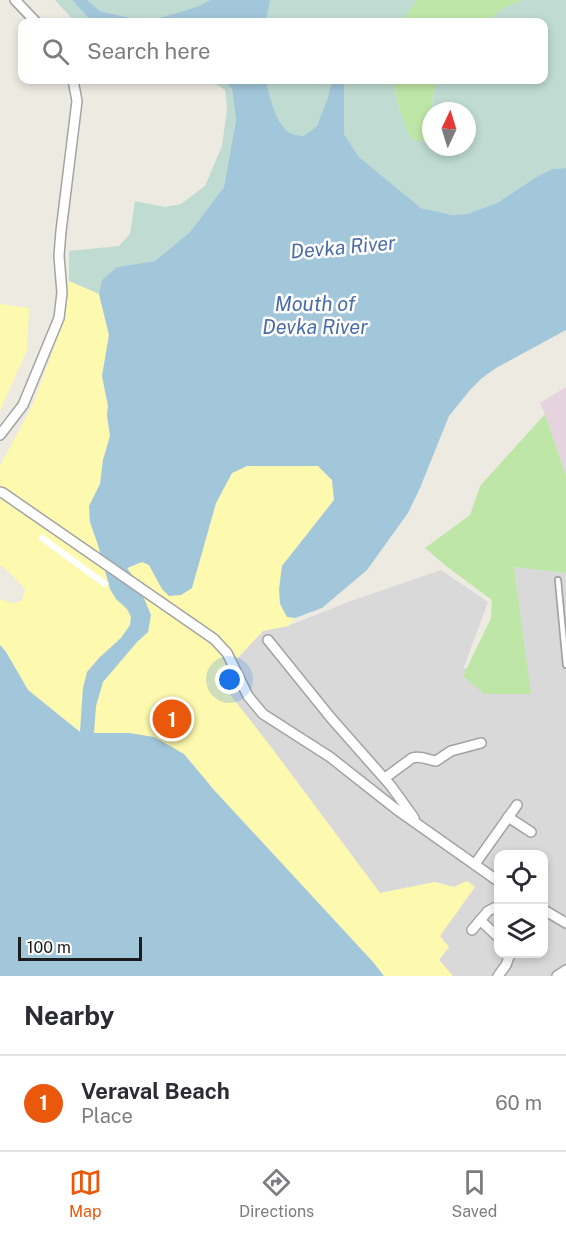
<!DOCTYPE html>
<html lang="en">
<head>
<meta charset="utf-8">
<style>
  :root { --surface:#fff; --page:#f7f7f7; --text:#2b2b33; --muted:#7c7c81; --line:#e1e1e2; --accent:#ea580c }
  body { margin:0; font-family:"Public Sans",sans-serif; background:var(--page); color:var(--text) }
  .controls { position:absolute; right:18px; bottom:18px; display:grid; overflow:hidden; border-radius:12px; box-shadow:0 3px 9px #0003 }
  .controls button { width:54px; height:54px; display:grid; place-items:center; padding:0; border:0; border-bottom:2px solid var(--line); background:var(--surface); color:var(--text); font:30px sans-serif }
  .compass { position:absolute; left:422px; top:102px; width:54px; height:54px; border-radius:50%; background:var(--surface); box-shadow:0 3px 9px #0003; rotate:4deg }
  .scale { position:absolute; left:18px; bottom:15px; width:124px; box-sizing:border-box; padding-left:6px; border:3px solid #1c1c1c; border-top:0; font-size:16px; line-height:21px; white-space:nowrap; color:#1c1c1c; -webkit-text-stroke:4px #fff; paint-order:stroke }
  .you { position:absolute; left:230px; top:680px; width:21px; height:21px; margin:-15px; border:4px solid #fff; border-radius:50%; background:#1a73e8; box-shadow:0 0 0 9px #1a73e833 }
  .badge { display:grid; place-items:center; width:39px; height:39px; border-radius:50%; background:var(--accent); color:#fff; font-size:20px; font-weight:700 }
  .pin { position:absolute; translate:-50% -50%; border:3px solid #fff; box-shadow:0 2px 6px #0006 }
  .list { margin:0; padding:0; list-style:none }
  h2 { display:flex; justify-content:space-between; align-items:center; height:78px; margin:0; padding:0 24px; font-size:26px }
  h2 small { font-size:20px; font-weight:400; color:var(--muted) }
  .list li { display:grid; grid-template-columns:39px 1fr auto; gap:18px; align-items:center; box-sizing:border-box; height:96px; padding:0 24px; border-top:2px solid var(--line) }
  .list b { display:block; font-size:22px; white-space:nowrap }
  .list p { margin:0; font-size:20px; white-space:nowrap; color:var(--muted) }
  .list em { font-size:20px; font-style:normal; color:var(--muted) }
  .icon { flex:none; width:33px; height:33px; fill:none; stroke:currentColor; stroke-width:2; stroke-linecap:round; stroke-linejoin:round }
  .map { position:relative; flex:none; width:566px; height:976px; overflow:hidden }
  .search { position:absolute; background:var(--surface); box-shadow:0 3px 9px #0003; left:18px; right:18px; top:18px; height:66px; display:flex; align-items:center; gap:15px; box-sizing:border-box; padding:0 21px; border-radius:12px; color:var(--muted); font-size:22px }
  .sheet { height:174px; background:var(--surface) }
  nav { display:flex; justify-content:space-around; align-items:center; box-sizing:border-box; height:84px; border-top:2px solid var(--line); background:var(--surface); font-size:16px; color:var(--muted) }
  nav a { display:grid; justify-items:center; gap:3px }
  nav .on { color:var(--accent) }
  .map>svg:first-child { display:block }
  .residential { fill:#dad9d9; fill-rule:evenodd }
  .industrial { fill:#e6d3e0 }
  .grass { fill:#bee7a7 }
  .wetland { fill:#bfdbd2 }
  .sand { fill:#fdf9af }
  .water { fill:#a2c6da }
  .pier { fill:#fff }
  .lines { fill:none; stroke-linecap:round; stroke-linejoin:round }
  .service-casing { stroke:#a3a3a3; stroke-width:8 }
  .minor-casing { stroke:#a3a3a3; stroke-width:12 }
  .service { stroke:#fff; stroke-width:4.5 }
  .minor { stroke:#fff; stroke-width:9 }
  .labels { text-anchor:middle; stroke-width:5; stroke-linejoin:round; paint-order:stroke }
  .water-label { font-size:20px; font-style:italic; fill:#4b6ca9; stroke:#fff }
</style>
</head>
<body>
<div class="map">
<svg width="566" height="976" viewBox="0 0 566 976">
  <rect width="100%" height="100%" fill="#edebe1"/>
  <path class="residential" d="M514,567L566,573V976H453L439,960L440,936L474,887H454L435,882L380,893L271,747L218,679L263,631L288,626L348,602L441,570L488,602L464,667L483,687L530,693ZM498,854H544V954H498Z"/>
  <polygon class="industrial" points="566,387 566,476 545,414 540,403"/>
  <g class="grass">
    <polygon points="417,0 524,0 503,8 488,22 401,22"/>
    <path d="M393,80H438L433,95L431,127L426,142L411,140C402,120 396,100 393,80Z"/>
    <polygon points="545,414 566,476 566,573 514,567 531,694 484,694 463,676 491,618 492,600 446,566 425,548 470,515 480,486"/>
  </g>
  <g class="wetland">
    <polygon points="55,0 72,0 92,22 75,22"/>
    <polygon points="87,0 210,0 199,6 185,11 155,19 140,20 100,11"/>
    <polygon points="270,0 417,0 401,22 266,22"/>
    <path d="M524,0H566V168L552,169L538,176L497,203L467,214L452,215L421,208L359,157L344,134V80H393C396,100 402,120 411,139L426,142L431,127V120V147H467V111H432L433,95L438,80H544V22H488L503,8Z"/>
    <polygon points="210,80 224,80 232,89 236,120 224,187 190,232 155,261 117,267 102,280 99,294 69,281 69,251 119,246 130,234 135,201 165,207 181,204 205,186 222,146 227,109 225,90"/>
    <path d="M266,80H332L328,97L317,126L305,136C300,135 294,135 290,133C276,125 269,94 266,80Z"/>
  </g>
  <g class="sand">
    <polygon points="69,281 99,294 109,335 102,376 108,406 107,415 110,436 103,460 100,484 89,507 90,522 116,599 128,609 131,617 130,625 121,638 99,658 83,688 80,732 28,690 6,652 0,645 0,599 12,603 22,601 25,589 12,575 0,565 0,466 34,402 56,342"/>
    <polygon points="0,304 29,308 27,350 0,411"/>
    <polygon points="247,466 318,466 332,480 334,500 282,566 287,617 295,618 288,626 263,631 218,679 271,747 380,893 435,882 454,887 467,881 475,887 440,936 449,947 439,960 453,976 384,976 373,962 214,790 184,754 93,733 96,706 103,682 137,642 148,632 138,584 127,568 142,562 149,565 162,589 192,588 216,503 232,473"/>
  </g>
  <g class="water">
    <polygon points="72,0 87,0 100,11 140,20 155,19 184,11 199,6 210,0 270,0 266,22 92,22"/>
    <path d="M224,80H266C269,94 276,125 290,133C294,135 300,135 304,136L317,126L328,97L332,80H344V134L359,157L421,208L452,215L467,214L497,203L538,176L552,169L566,168V330L496,368L482,378L470,390L449,416L420,488L408,513L367,570L322,608L295,618L287,617L280,604L279,589L282,566L334,500L332,480L318,466H247L232,473L216,503L192,588L181,595L169,596L162,589L149,565L142,562L127,568L138,584L151,615L148,632L137,642L103,682L96,706L94,733H129L154,737L184,754L214,790L373,962L384,976H0V645L6,652L28,690L80,732L83,688L87,672L99,658L121,638L130,625L131,617L127,609L116,599L110,589L98,545L90,522L89,506L100,484L103,460L110,436L107,415L108,406L102,376L109,335L99,294L102,280L117,267L155,261L190,232L224,187L236,120L232,89Z"/>
  </g>
  <polygon class="pier" points="42,534 109,583 105,588 38,539"/>
  <g class="lines">
    <g class="service-casing">
      <polyline id="service" points="558,580 566,665"/>
    </g>
    <g class="minor-casing">
      <g id="minor">
        <polyline points="15,0 36,22"/>
        <polyline points="0,435 23,405 59,318 62,293 59,256 61,231 77,101 73,80"/>
        <polyline points="0,492 3,493 214,639 227,653 248,696 263,714 330,757 396,809 498,881"/>
        <polyline points="268,640 331,718 391,786 414,818"/>
        <path d="M385,778L412,758C422,755 427,760 436,761L451,751L481,743"/>
        <polyline points="508,817 531,832"/>
        <polyline points="475,864 517,805"/>
        <polyline points="544,910 566,923"/>
        <polyline points="480,920 498,937"/>
        <polyline points="472,930 488,911 498,906"/>
        <polyline points="498,976 506,965 510,954"/>
        <polyline points="557,976 566,970"/>
      </g>
    </g>
    <use href="#service" class="service"/>
    <use href="#minor" class="minor"/>
  </g>
  <g class="labels">
    <g class="water-label">
      <text transform="translate(343 247) rotate(-5)" y="7">Devka River</text>
      <text x="315" y="311">Mouth of<tspan x="315" dy="23">Devka River</tspan></text>
    </g>
  </g>
</svg>
<div class="controls">
<button><svg class="icon" aria-label="locate" viewBox="0 0 24 24"><circle cx="12" cy="12" r="6"/><path d="M12 2v4M12 18v4M2 12h4M18 12h4"/></svg></button>
<button><svg class="icon" aria-label="layers" viewBox="0 0 24 24"><path d="M12 4l9 5-9 5-9-5zM3 14l9 5 9-5"/></svg></button>
</div>
<svg class="compass" viewBox="-18 -18 36 36"><path d="M0-13l5 13h-10z" fill="#e53935"/><path d="M0 13l5-13h-10z" fill="#7c7c81"/></svg>
<div class="scale">100 m</div>
<div class="you"></div>
<div class="pin badge" style="left:172px;top:719px">1</div>
<div class="search"><svg class="icon" aria-label="search" viewBox="0 0 24 24"><circle cx="10" cy="10" r="6"/><path d="M15 15l6 6"/></svg>Search here</div>
</div>
<section class="sheet">
<h2>Nearby<small></small></h2>
<ul class="list">
<li><span class="badge">1</span><div><b>Veraval Beach</b><p>Place</p></div><em>60 m</em></li>
</ul>
</section>
<nav>
<a class="on"><svg class="icon" aria-label="map" viewBox="0 0 24 24"><path d="M3 6l6-2 6 2 6-2v14l-6 2-6-2-6 2zM9 4v14M15 6v14"/></svg>Map</a>
<a><svg class="icon" aria-label="directions" viewBox="0 0 24 24"><path d="M12 3l9 9-9 9-9-9zM9 14v-3h6M13 9l2 2-2 2"/></svg>Directions</a>
<a><svg class="icon" aria-label="saved" viewBox="0 0 24 24"><path d="M7 4h10v16l-5-4-5 4z"/></svg>Saved</a>
</nav>
</body>
</html>
